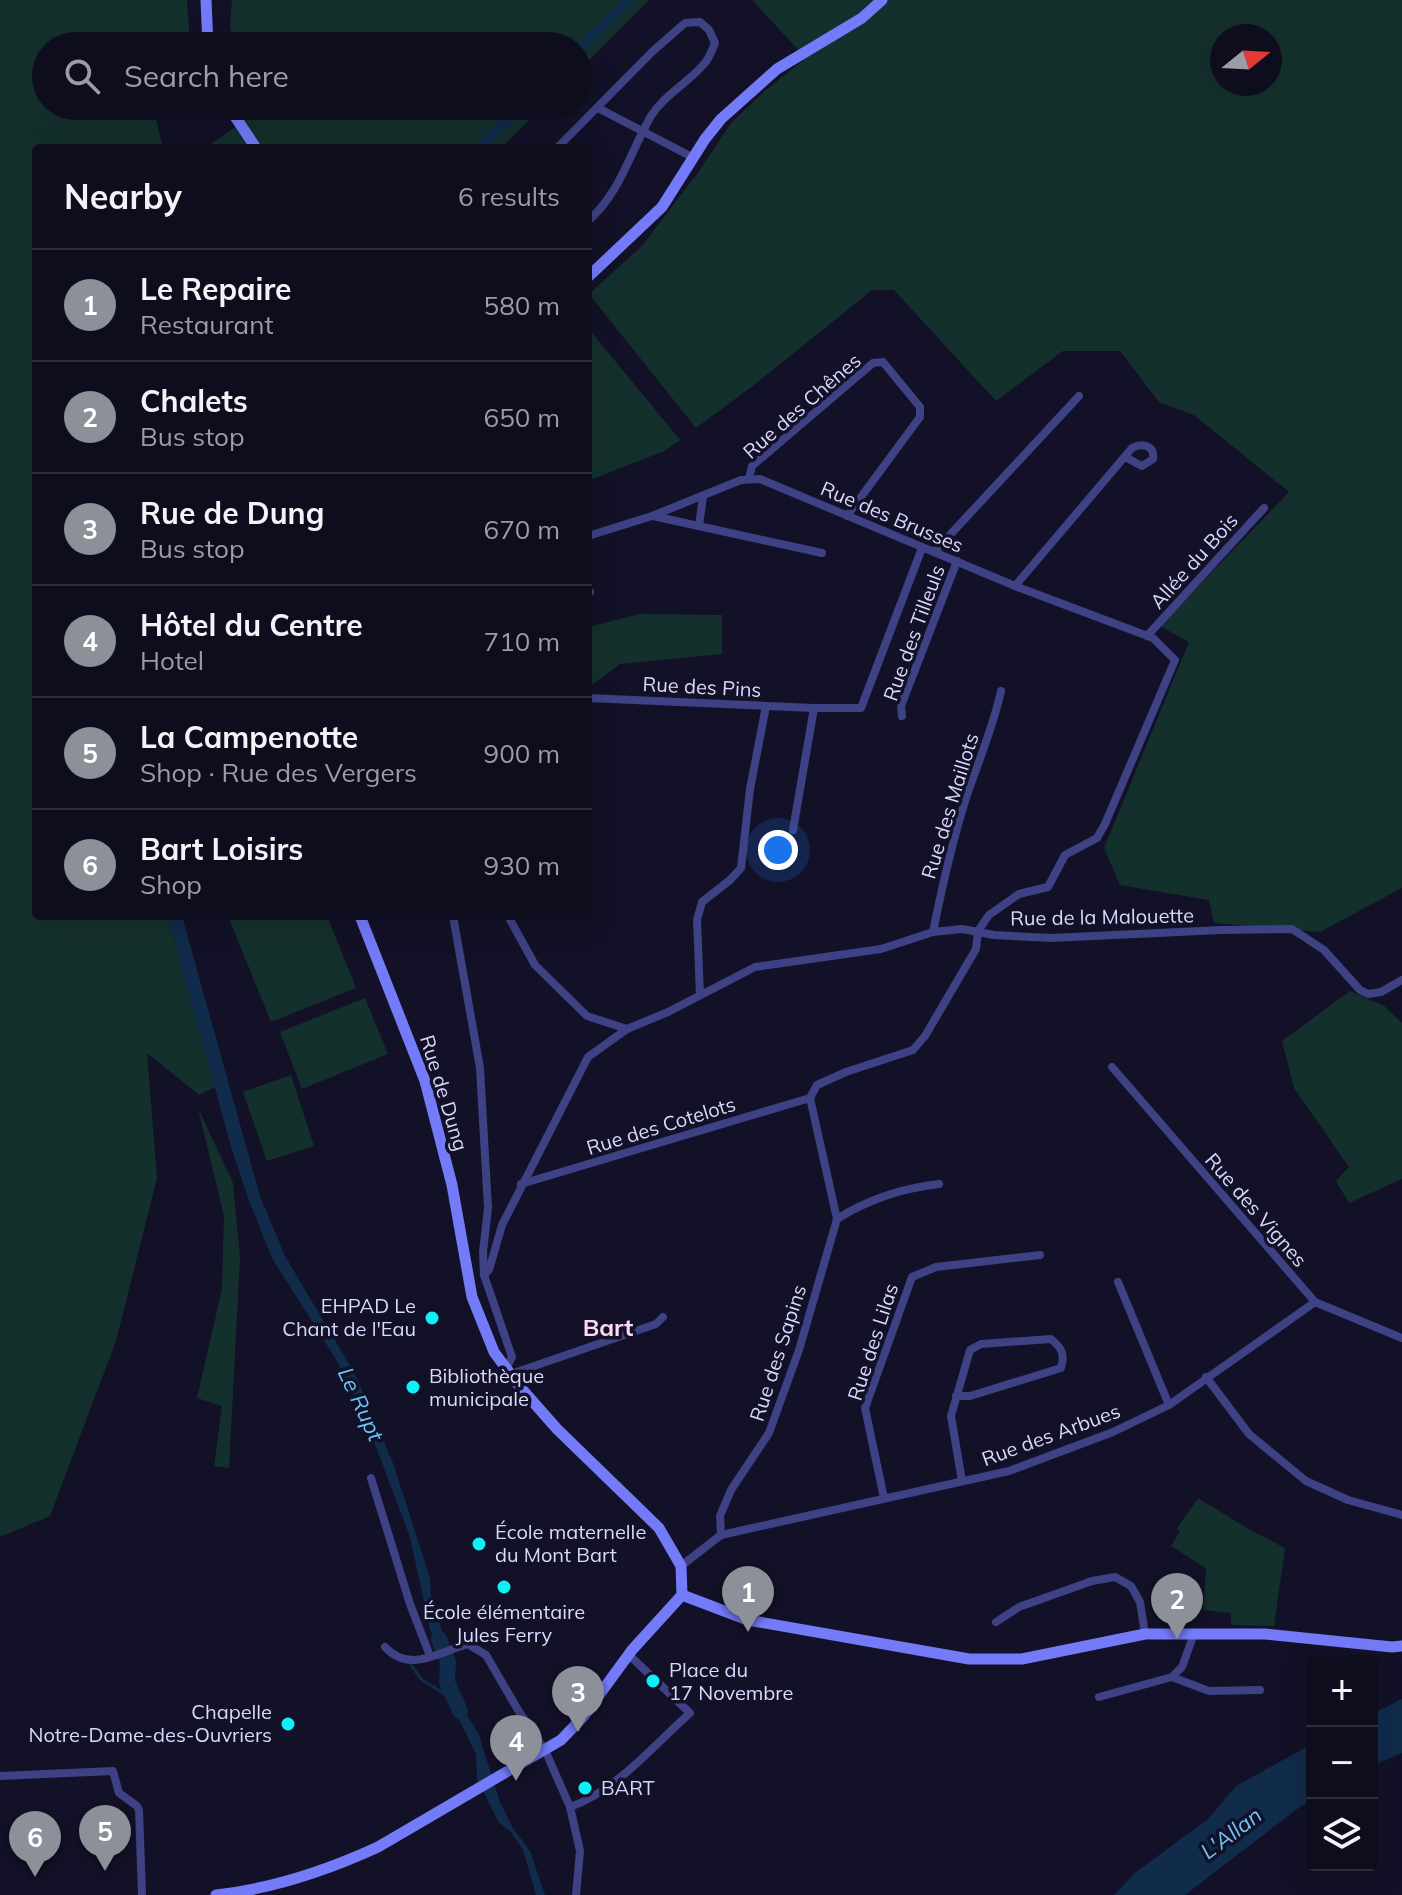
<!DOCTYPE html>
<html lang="en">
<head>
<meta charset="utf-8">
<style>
  :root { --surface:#0e0d1d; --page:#1c1b2a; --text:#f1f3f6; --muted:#9b9ca4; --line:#2e2d3b; --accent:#8c9099 }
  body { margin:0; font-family:Mulish,sans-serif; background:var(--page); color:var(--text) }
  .controls { position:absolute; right:24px; bottom:24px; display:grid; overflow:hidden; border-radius:8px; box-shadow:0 8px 32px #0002 }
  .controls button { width:72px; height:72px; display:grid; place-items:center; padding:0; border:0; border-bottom:2px solid var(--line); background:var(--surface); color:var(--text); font:40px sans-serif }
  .compass { position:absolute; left:1210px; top:24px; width:72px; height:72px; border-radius:50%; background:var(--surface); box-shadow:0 8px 32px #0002; rotate:72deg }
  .you { position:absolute; left:778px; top:850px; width:28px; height:28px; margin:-20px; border:6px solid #fff; border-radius:50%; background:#1a73e8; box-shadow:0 0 0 12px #1a73e833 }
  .badge { display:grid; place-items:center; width:52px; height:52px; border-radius:50%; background:var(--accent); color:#fff; font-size:26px; font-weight:700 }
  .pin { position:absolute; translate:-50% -66px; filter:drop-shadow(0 2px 4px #0008) }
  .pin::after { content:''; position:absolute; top:42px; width:28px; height:24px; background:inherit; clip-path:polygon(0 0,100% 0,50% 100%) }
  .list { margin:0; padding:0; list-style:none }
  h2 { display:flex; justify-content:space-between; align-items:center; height:104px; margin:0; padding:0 32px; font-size:34px }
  h2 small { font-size:26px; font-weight:400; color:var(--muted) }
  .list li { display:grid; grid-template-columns:52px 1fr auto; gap:24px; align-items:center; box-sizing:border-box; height:112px; padding:0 32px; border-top:2px solid var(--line) }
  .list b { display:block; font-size:30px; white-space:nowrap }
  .list p { margin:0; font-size:26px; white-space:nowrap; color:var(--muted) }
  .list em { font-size:26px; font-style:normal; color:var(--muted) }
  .icon { flex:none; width:44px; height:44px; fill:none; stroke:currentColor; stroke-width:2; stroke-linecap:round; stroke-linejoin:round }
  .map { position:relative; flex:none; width:1402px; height:1895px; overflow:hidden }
  .search { position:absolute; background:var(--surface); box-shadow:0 8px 32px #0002; left:32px; top:32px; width:560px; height:88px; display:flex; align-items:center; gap:20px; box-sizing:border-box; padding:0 28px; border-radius:44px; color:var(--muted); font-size:30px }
  .panel { position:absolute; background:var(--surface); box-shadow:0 8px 32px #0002; left:32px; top:144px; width:560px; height:776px; border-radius:8px }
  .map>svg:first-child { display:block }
  .green { fill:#14302d; fill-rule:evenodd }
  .water { fill:#112b4b }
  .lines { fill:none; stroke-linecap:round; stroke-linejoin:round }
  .stream { stroke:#112b4b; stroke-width:3 }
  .river { stroke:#112b4b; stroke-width:16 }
  .minor { stroke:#3e4184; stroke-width:8 }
  .secondary { stroke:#737bf9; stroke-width:11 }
  .poi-dot { fill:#0cf1f5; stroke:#131127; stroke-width:3 }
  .labels { text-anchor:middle; stroke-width:7; stroke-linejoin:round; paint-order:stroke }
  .street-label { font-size:20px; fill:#d9d8fd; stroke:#131127 }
  .poi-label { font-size:20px; fill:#d9d8fd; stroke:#131127; text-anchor:start }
  .water-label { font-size:22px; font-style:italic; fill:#6ac3f9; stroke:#131127 }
  .quarter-label { font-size:24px; font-weight:bold; fill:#fddaf3; stroke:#131127 }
</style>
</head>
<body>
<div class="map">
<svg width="1402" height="1895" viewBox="0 0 1402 1895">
  <rect width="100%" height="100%" fill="#131127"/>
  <g class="green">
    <polygon points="0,0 187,0 190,46 46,46 46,106 153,106 163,148 36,148 36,916 168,916 215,1087 199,1095 147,1053 157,1178 116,1341 50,1516 0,1537"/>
    <polygon points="232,0 649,0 578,71 578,46 233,46 230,24"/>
    <path d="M752,0H1402V888L1320,932L1214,923L1209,900L1120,885L1104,848L1189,642L1160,626L1289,492L1194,415L1159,402L1120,351H1063L996,401L894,290H872L754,385L696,428L589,294L642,246L700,170L731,123L766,90L806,58ZM1222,36H1270V84H1222Z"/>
    <polygon points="246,106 543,106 501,148 205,148 249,117"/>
    <polygon points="588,328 680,440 664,451 588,481"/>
    <polygon points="640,614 722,615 722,654 620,664 588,688 588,627"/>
    <polygon points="228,916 327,916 356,988 271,1022"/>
    <polygon points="1350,991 1384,1006 1402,1023 1402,1179 1349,1203 1336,1181 1349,1167 1294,1088 1282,1041"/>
    <polygon points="365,998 388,1054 302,1089 280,1032"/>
    <polygon points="291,1075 314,1146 267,1161 243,1092"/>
    <polygon points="198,1108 233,1183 240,1257 229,1468 214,1466 222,1406 197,1398 222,1289 224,1216"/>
    <polygon points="1198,1498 1250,1530 1285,1548 1274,1626 1231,1625 1231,1613 1203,1610 1206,1568 1171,1546 1180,1531 1177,1528"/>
  </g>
  <g class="water">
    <polygon points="621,0 635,0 578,57 578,46 575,46"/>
    <polygon points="514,106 529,106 487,148 472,148"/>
    <polygon points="168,916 182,916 260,1196 285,1256 355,1374 393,1463 430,1578 431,1596 447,1648 438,1648 430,1629 410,1537 368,1426 337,1361 272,1258 248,1198 231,1147"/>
    <polygon points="455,1688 460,1703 479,1735 500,1802 513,1828 530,1851 545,1895 536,1895 523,1850 510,1831 499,1823 477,1779 476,1754 446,1693"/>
    <polygon points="1402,1699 1402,1753 1372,1766 1372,1714"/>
    <polygon points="1312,1744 1312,1800 1297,1809 1185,1895 1114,1895 1136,1872 1208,1819 1236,1786"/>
  </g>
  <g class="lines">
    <polyline class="stream" points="411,1665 422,1680 450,1697"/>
    <polyline class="river" points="439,1639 448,1662 447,1682 460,1711"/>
    <g class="minor">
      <polyline points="598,108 694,158"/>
      <path d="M557,148L653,51L685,23L700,22L709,30L715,43C712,50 709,59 704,64C688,83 664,95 651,116C630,152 621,192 588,221"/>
      <polyline points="749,478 752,466 873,363 883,362 920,407 920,417 847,516"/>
      <polyline points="653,516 822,553"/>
      <polyline points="699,526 703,497"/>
      <polyline points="588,536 652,516 741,480 760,479 1015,586 1153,638 1175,660 1105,824 1097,838 1065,855 1048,887 1019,894 989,915 978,931 976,949 925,1036 913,1050 846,1072 817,1085 810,1098"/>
      <polyline points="934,552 1079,396"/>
      <path d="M1015,586L1132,448C1143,442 1155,446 1153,459L1142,466L1125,457"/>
      <polyline points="588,592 590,592"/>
      <polyline points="1147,636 1264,508"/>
      <polyline points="588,698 814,708 861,708 922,548"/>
      <polyline points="902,716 901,706 957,561"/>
      <polyline points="793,830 814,708"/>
      <polyline points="453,916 480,1068 488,1208 483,1252 484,1275 512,1357 507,1367"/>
      <polyline points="508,916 535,965 587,1016 627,1029 668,1012 755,967 881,949 933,932 962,929 994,935 1051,938 1221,930 1292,929 1324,950 1360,990 1368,994 1381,992 1402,980"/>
      <path d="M933,932C942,887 952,842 966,798C978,762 993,728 1001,691"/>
      <polyline points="700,995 697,920 702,902 730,880 741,868 750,789 766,706"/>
      <polyline points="1112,1067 1315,1302 1402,1338"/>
      <polyline points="810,1098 837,1219"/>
      <polyline points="521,1184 810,1098"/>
      <polyline points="484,1275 489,1270 502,1225 588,1057 627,1029"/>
      <polyline points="1118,1282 1169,1405"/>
      <polyline points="511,1374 656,1324 663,1317"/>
      <polyline points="1206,1377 1249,1434 1306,1481 1348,1500 1402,1515"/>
      <path d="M956,1396H970L1061,1368C1065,1354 1062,1348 1051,1339L981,1344L970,1350L951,1416L962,1481"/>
      <polyline points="371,1478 410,1604 430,1656"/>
      <polyline points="884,1498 865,1408 912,1277 936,1267 1040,1255"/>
      <path d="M721,1535L720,1516L731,1490L769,1433L799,1350L837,1219C867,1200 904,1188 939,1184"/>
      <polyline points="681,1566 721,1535 1009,1471 1113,1432 1169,1405 1315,1302"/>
      <polyline points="996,1622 1019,1607 1092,1581 1115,1577 1131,1586 1140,1602 1145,1634"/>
      <path d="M385,1647C410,1674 438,1652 468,1644L486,1655L518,1710L545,1750L552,1766L570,1807L580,1851L576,1895"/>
      <polyline points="1172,1677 1209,1691 1260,1690"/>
      <polyline points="1099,1697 1172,1677 1182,1667 1194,1634"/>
      <polyline points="0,1776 113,1771 119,1793 137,1806 139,1810 142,1895"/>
      <path d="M570,1807C615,1792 655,1744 690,1713L629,1655"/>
    </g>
    <g class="secondary">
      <polyline points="206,0 208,46"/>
      <polyline points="228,106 256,148"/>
      <polyline points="588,277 662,207 705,139 721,119 777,69 862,18 882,0"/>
      <polyline points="360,916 425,1081 452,1185 472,1297 494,1352 520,1387 557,1429 659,1528 681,1566 682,1595"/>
      <path d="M216,1895C270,1889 328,1870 378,1847L561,1740L583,1717L632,1650L682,1595L748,1620L969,1659H1022L1145,1634H1265L1392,1647L1402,1646"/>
    </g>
  </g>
  <g class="poi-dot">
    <circle cx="432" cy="1318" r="8"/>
    <circle cx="413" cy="1387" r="8"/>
    <circle cx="479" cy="1544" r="8"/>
    <circle cx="504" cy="1587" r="8"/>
    <circle cx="653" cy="1681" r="8"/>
    <circle cx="288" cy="1724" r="8"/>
    <circle cx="585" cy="1788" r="8"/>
  </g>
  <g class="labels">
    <g class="street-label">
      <text transform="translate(802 406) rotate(-41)" y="7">Rue des Chênes</text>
      <text transform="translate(892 517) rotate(23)" y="7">Rue des Brusses</text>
      <text transform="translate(1194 561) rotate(-48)" y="7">Allée du Bois</text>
      <text transform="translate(914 633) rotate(-70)" y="7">Rue des Tilleuls</text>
      <text transform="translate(702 687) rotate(3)" y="7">Rue des Pins</text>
      <text transform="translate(950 806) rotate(-73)" y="7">Rue des Maillots</text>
      <text transform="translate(1102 917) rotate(-1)" y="7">Rue de la Malouette</text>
      <text transform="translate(444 1093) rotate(73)" y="7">Rue de Dung</text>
      <text transform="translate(661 1126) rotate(-17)" y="7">Rue des Cotelots</text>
      <text transform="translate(1256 1210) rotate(49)" y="7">Rue des Vignes</text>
      <text transform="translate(873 1342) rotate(-72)" y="7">Rue des Lilas</text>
      <text transform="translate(778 1353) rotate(-72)" y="7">Rue des Sapins</text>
      <text transform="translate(1051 1435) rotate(-20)" y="7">Rue des Arbues</text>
    </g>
    <g class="poi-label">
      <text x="416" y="1313" text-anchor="end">EHPAD Le<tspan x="416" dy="23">Chant de l'Eau</tspan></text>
      <text x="429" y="1383">Bibliothèque<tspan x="429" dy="23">municipale</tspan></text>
      <text x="495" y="1539">École maternelle<tspan x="495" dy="23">du Mont Bart</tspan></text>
      <text x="504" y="1619" text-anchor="middle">École élémentaire<tspan x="504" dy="23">Jules Ferry</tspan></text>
      <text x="669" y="1677">Place du<tspan x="669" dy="23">17 Novembre</tspan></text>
      <text x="272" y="1719" text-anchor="end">Chapelle<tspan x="272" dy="23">Notre-Dame-des-Ouvriers</tspan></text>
      <text x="601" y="1795">BART</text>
    </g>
    <g class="water-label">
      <text transform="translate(361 1404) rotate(65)" y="8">Le Rupt</text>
      <text transform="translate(1231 1833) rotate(-37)" y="8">L'Allan</text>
    </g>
    <g class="quarter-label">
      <text x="608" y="1336">Bart</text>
    </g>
  </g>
</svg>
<div class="controls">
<button>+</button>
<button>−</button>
<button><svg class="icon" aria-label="layers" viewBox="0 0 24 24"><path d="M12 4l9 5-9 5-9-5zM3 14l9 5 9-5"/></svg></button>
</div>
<svg class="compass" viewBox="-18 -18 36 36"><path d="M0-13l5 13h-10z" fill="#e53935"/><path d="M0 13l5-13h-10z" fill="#9b9ca4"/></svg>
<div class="you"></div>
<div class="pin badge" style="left:748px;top:1632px">1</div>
<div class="pin badge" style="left:1177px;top:1639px">2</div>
<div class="pin badge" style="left:578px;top:1732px">3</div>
<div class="pin badge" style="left:516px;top:1781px">4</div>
<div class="pin badge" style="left:105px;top:1871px">5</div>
<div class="pin badge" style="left:35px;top:1877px">6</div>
<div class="search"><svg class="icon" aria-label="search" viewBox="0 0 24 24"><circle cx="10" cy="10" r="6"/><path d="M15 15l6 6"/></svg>Search here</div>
<section class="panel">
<h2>Nearby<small>6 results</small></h2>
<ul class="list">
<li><span class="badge">1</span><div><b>Le Repaire</b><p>Restaurant</p></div><em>580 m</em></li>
<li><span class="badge">2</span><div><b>Chalets</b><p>Bus stop</p></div><em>650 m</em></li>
<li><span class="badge">3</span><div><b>Rue de Dung</b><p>Bus stop</p></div><em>670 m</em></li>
<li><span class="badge">4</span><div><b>Hôtel du Centre</b><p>Hotel</p></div><em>710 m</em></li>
<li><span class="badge">5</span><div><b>La Campenotte</b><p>Shop · Rue des Vergers</p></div><em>900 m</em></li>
<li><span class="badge">6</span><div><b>Bart Loisirs</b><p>Shop</p></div><em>930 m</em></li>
</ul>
</section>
</div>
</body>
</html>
